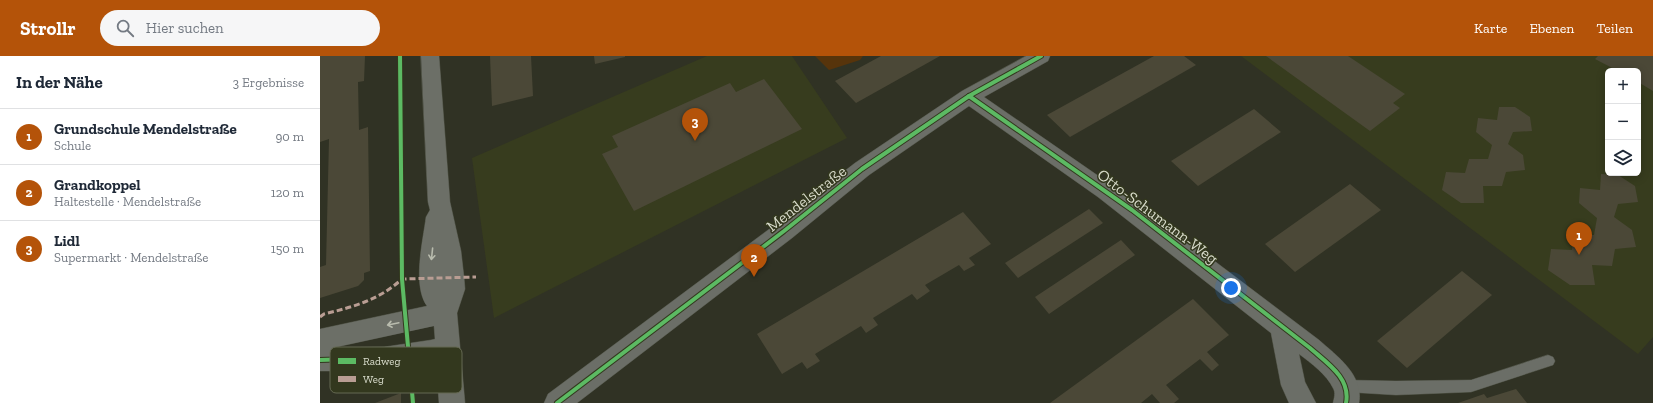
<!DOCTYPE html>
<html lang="de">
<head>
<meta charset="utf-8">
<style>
  :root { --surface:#fff; --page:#f6f6f7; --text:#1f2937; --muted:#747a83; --line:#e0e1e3; --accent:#b45309 }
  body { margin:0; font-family:"Zilla Slab",serif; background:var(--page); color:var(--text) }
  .controls { position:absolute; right:12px; top:12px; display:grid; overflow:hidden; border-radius:6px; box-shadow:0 2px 10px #0003 }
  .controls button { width:36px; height:36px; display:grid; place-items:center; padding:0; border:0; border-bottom:1px solid var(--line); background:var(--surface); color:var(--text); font:20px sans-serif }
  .you { position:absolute; left:911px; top:232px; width:14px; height:14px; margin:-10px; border:3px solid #fff; border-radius:50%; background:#1a73e8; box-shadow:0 0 0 6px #1a73e833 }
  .badge { display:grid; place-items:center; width:26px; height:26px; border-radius:50%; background:var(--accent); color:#fff; font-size:13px; font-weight:700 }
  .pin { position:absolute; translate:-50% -33px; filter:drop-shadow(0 1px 2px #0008) }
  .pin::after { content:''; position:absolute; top:21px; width:14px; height:12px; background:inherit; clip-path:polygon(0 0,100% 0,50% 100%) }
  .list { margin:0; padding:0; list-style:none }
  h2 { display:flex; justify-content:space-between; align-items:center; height:52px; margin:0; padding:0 16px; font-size:17px }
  h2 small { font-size:13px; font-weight:400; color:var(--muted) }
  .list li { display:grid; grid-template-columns:26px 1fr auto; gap:12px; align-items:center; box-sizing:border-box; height:56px; padding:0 16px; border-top:1px solid var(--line) }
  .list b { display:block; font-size:15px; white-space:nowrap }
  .list p { margin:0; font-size:13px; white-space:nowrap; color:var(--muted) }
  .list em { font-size:13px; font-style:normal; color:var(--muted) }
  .icon { flex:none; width:22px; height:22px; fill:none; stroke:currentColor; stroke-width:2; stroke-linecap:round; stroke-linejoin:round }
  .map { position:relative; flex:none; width:1333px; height:347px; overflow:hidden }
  header { display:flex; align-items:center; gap:24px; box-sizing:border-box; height:56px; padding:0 20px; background:var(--accent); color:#fff }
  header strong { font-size:19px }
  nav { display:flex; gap:22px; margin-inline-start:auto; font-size:14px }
  .search { width:280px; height:36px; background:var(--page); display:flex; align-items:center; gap:10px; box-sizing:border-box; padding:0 14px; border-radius:22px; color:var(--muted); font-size:15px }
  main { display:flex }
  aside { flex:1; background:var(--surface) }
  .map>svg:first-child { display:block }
  .built { fill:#373c1e; fill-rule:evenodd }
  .green { fill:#57340b }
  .building { fill:#4b4837 }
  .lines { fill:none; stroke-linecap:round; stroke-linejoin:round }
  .lane-casing { stroke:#4d5043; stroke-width:1 }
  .street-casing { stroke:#4d5043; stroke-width:1 }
  .secondary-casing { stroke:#4d5043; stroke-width:1 }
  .lane { fill:#6b6e67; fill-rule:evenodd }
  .street { fill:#6b6e67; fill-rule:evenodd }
  .secondary { fill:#6c6f67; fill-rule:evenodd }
  .quiet { stroke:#b99d93; stroke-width:3; stroke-dasharray:6 3; stroke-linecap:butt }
  .cycleway-casing { stroke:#33381e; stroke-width:6 }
  .cycleway { stroke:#5cba63; stroke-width:4 }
  .oneway { stroke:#b8bbad }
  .labels { text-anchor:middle; stroke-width:3; stroke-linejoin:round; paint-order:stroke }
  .street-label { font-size:16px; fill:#d8dbcb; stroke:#33381e }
  .key { fill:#33381e; stroke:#656952; stroke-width:1 }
  .key-label { font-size:11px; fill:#d8dbcb }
</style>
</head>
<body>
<header>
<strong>Strollr</strong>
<div class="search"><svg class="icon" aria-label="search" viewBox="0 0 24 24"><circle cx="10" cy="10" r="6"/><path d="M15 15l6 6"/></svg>Hier suchen</div>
<nav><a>Karte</a><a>Ebenen</a><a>Teilen</a></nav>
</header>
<main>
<aside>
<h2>In der Nähe<small>3 Ergebnisse</small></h2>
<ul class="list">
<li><span class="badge">1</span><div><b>Grundschule Mendelstraße</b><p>Schule</p></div><em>90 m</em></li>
<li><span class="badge">2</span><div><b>Grandkoppel</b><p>Haltestelle · Mendelstraße</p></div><em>120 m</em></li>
<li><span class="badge">3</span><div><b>Lidl</b><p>Supermarkt · Mendelstraße</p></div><em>150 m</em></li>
</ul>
</aside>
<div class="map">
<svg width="1333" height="347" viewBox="0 0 1333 347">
  <rect width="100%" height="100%" fill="#303224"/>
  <g class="built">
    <polygon points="387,0 472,0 527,82 174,262 152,102"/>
    <path d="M921,0H1333V281L1318,298ZM1288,15H1318V117H1288Z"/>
  </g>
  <polygon class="green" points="495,0 543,0 540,4 509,14"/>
  <g class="building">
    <polygon points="0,0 45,0 44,25 38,26 39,74 48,71 50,215 44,217 44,224 38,230 0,242 0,211 6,209 9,83 0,86"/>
    <polygon points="170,0 211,0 213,40 172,50"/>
    <polygon points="274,0 305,0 305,1 275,8"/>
    <polygon points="561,0 620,0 536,47 515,25"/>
    <polygon points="834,0 864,0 876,9 750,81 727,59"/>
    <polygon points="946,0 1028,0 1085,38 1073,47 1080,52 1050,75"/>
    <polygon points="1278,0 1333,0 1333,35 1318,26 1318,15 1298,15 1275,3"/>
    <polygon points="444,23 482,73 314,155 282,98 298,91 292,80 410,27 416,36"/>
    <polygon points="1179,51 1195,51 1210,61 1212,75 1193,76 1188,88 1203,99 1205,114 1186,116 1182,130 1163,130 1164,147 1141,147 1122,134 1126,116 1145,117 1149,103 1168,103 1172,89 1156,76 1158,62 1177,64"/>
    <polygon points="934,53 961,76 878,130 851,105"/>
    <polygon points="1281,118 1298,119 1315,130 1318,146 1298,148 1294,161 1312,174 1316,191 1295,193 1292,210 1272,209 1275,229 1250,229 1228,214 1231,193 1252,194 1254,178 1274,179 1277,162 1259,147 1260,132 1280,134"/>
    <polygon points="1030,128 1061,154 975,216 945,188"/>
    <polygon points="769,153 783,167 698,222 685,207"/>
    <polygon points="643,156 671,188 649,202 655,209 644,215 639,209 605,229 610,235 597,244 592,238 553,262 558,269 546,277 541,270 495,298 500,305 487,313 482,306 462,318 437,278"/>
    <polygon points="801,184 815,199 729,258 715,241"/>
    <polygon points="1142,215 1172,239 1087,312 1057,285"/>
    <polygon points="873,243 909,279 887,296 899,309 892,315 880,303 846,329 859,343 854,347 840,347 832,338 821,347 730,347"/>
    <polygon points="1196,333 1207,347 1138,347 1164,338 1167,342"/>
    <polygon points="81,337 81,347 55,347"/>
  </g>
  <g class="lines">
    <g class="lane-casing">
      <polygon id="lane" points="1228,299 1233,301 1235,305 1233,309 1151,336 1076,339 1026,336 1021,335 1019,330 1021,325 1026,324 1076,325 1151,324"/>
    </g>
    <g class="street-casing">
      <path id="street" d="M706,0H730L728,5L664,41L819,148L999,284C1017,300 1044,319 1039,347H1013C1014,342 1016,337 1013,332C1007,319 991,307 979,298L985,326L996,347H969L961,329L951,277L778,141L649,50L549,119L472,182L257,347H224L228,338L456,168L535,107L642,35Z"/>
    </g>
    <g class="secondary-casing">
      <path id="secondary" d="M101,0H119L130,146L141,195L144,221L145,233L137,257L145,347H119L116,305C79,316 39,315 0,315V273L107,250C92,229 103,185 106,161L110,154L108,146ZM114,270L115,283L111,284L64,291L12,292Z"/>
    </g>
    <use href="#lane" class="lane"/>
    <use href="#street" class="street"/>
    <use href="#secondary" class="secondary"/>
    <path class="quiet" d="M0,261L4,258C33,251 59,244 82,223L156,221"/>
    <g class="cycleway-casing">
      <g id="cycleway">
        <polyline points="80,0 82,223 93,347"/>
        <path d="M649,40L812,154L990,292C1007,307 1031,322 1026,347"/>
        <polyline points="0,304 89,301"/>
        <polyline points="237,347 464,175 542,113 649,40 721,0"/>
      </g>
    </g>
    <use href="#cycleway" class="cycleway"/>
  </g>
  <defs><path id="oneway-shaft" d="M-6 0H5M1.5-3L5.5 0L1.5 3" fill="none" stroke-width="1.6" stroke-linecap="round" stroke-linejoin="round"/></defs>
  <g class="oneway">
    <use href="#oneway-shaft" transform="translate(112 198) rotate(96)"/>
    <use href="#oneway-shaft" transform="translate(73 268) rotate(168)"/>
  </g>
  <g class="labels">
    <g class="street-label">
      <text transform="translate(486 142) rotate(-38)" y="6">Mendelstraße</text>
      <text transform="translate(838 160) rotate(37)" y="6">Otto-Schumann-Weg</text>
    </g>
  </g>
  <rect x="10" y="291" width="132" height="46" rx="6" class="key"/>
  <rect x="18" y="302" width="18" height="6" fill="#5cba63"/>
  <rect x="18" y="320" width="18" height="6" fill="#b99d93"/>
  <g class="key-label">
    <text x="43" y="309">Radweg</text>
    <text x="43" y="327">Weg</text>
  </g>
</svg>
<div class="controls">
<button>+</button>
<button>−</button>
<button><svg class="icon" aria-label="layers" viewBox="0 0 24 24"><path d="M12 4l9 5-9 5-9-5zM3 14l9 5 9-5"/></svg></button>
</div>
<div class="you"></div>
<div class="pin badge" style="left:1259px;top:199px">1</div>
<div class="pin badge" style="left:434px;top:221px">2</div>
<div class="pin badge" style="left:375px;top:85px">3</div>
</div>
</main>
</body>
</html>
